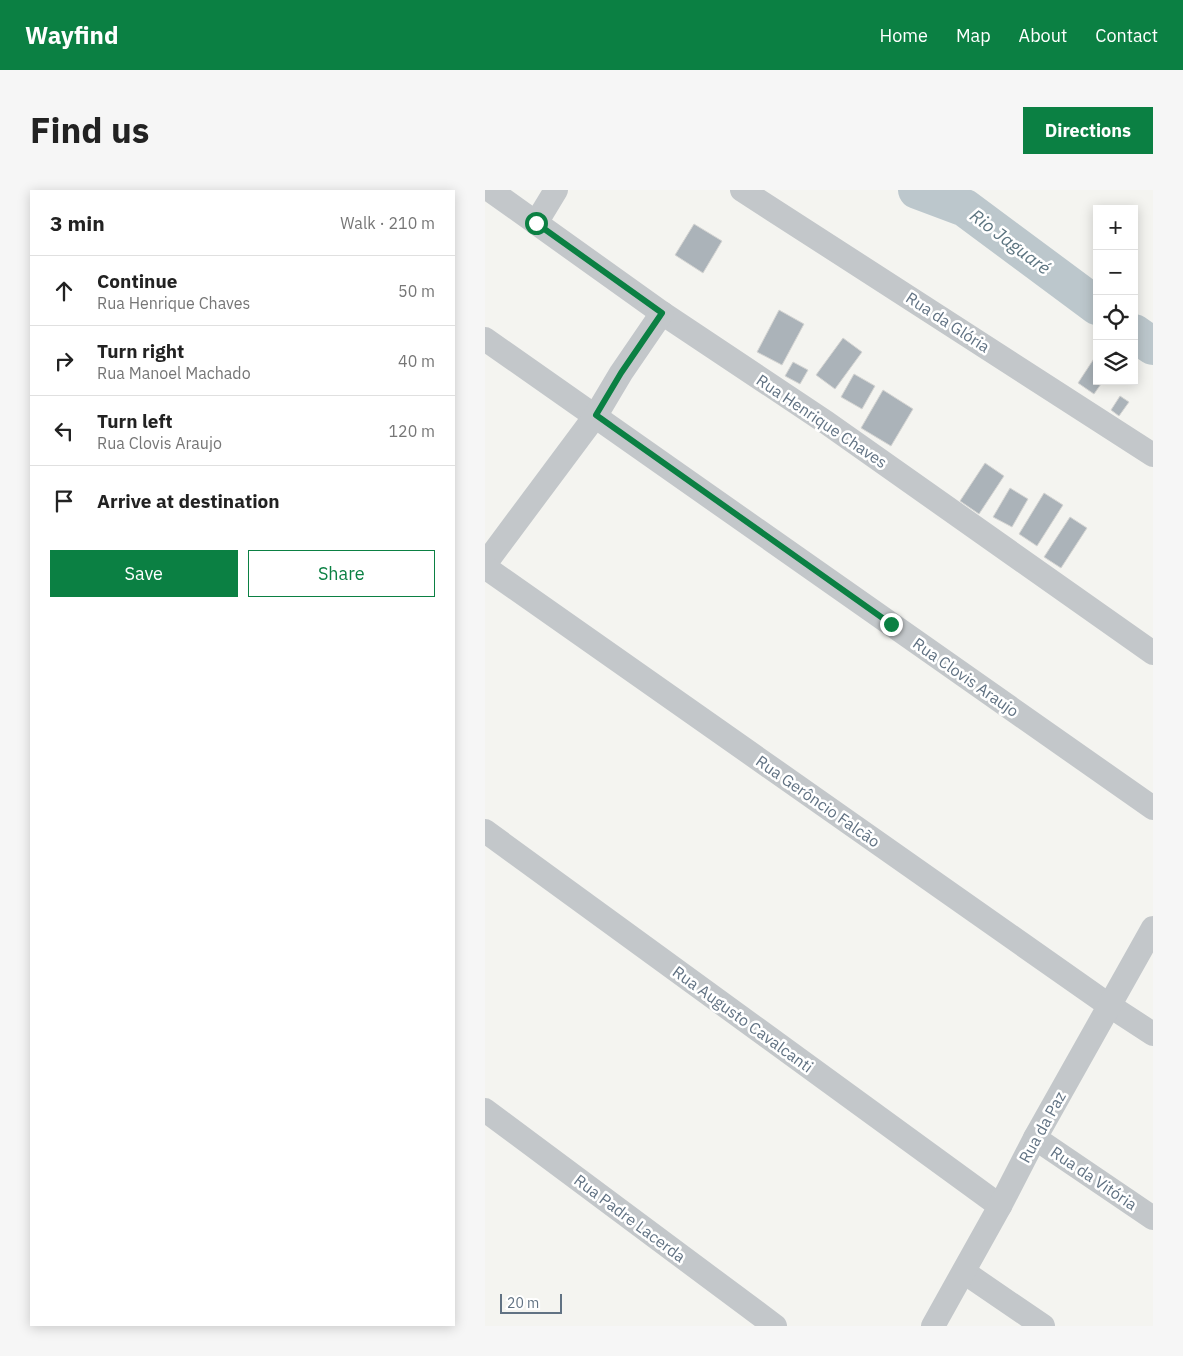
<!DOCTYPE html>
<html lang="en">
<head>
<meta charset="utf-8">
<style>
  :root { --surface:#fff; --page:#f6f6f6; --text:#222; --muted:#767676; --line:#e0e0e0; --accent:#0b8043 }
  body { margin:0; font-family:"IBM Plex Sans",sans-serif; background:var(--page); color:var(--text) }
  .controls { position:absolute; right:15px; top:15px; display:grid; overflow:hidden; border-radius:0px; box-shadow:0 2px 12px #0003 }
  .controls button { width:45px; height:45px; display:grid; place-items:center; padding:0; border:0; border-bottom:1px solid var(--line); background:var(--surface); color:var(--text); font:25px sans-serif }
  .scale { position:absolute; left:15px; bottom:12px; width:62px; box-sizing:border-box; padding-left:5px; border:2px solid #617283; border-top:0; font-size:14px; line-height:18px; white-space:nowrap; color:#617283; -webkit-text-stroke:4px #fff; paint-order:stroke }
  .stop { position:absolute; width:15px; height:15px; margin:-11px; border:4px solid #0b8043; border-radius:50%; background:#fff }
  .stop.end { background:#0b8043; border-color:#fff; box-shadow:0 1px 5px #0008 }
  .list { margin:0; padding:0; list-style:none }
  h2 { display:flex; justify-content:space-between; align-items:center; height:65px; margin:0; padding:0 20px; font-size:21px }
  h2 small { font-size:16px; font-weight:400; color:var(--muted) }
  .list li { display:grid; grid-template-columns:32px 1fr auto; gap:15px; align-items:center; box-sizing:border-box; height:70px; padding:0 20px; border-top:1px solid var(--line) }
  .list b { display:block; font-size:19px; white-space:nowrap }
  .list p { margin:0; font-size:16px; white-space:nowrap; color:var(--muted) }
  .list em { font-size:16px; font-style:normal; color:var(--muted) }
  .actions { display:flex; gap:10px; padding:15px 20px }
  .actions a { flex:1; padding:11px 0; border:1px solid var(--accent); border-radius:0px; text-align:center; font-size:18px; color:var(--accent) }
  .actions .main { background:var(--accent); color:#fff }
  .icon { flex:none; width:28px; height:28px; fill:none; stroke:currentColor; stroke-width:2; stroke-linecap:round; stroke-linejoin:round }
  .map { position:relative; flex:none; width:668px; height:1136px; overflow:hidden; border-radius:0px }
  header { display:flex; align-items:center; gap:30px; box-sizing:border-box; height:70px; padding:0 25px; background:var(--accent); color:#fff }
  header strong { font-size:24px }
  nav { display:flex; gap:28px; margin-inline-start:auto; font-size:18px }
  .intro { display:flex; align-items:center; justify-content:space-between; box-sizing:border-box; height:120px; padding:0 30px }
  h1 { margin:0; font-size:35px }
  .button { padding:12px 22px; border-radius:0px; background:var(--accent); color:#fff; font-size:18px; font-weight:700 }
  main { display:flex; gap:30px; padding:0 30px }
  aside { flex:1; background:var(--surface); border-radius:0px; box-shadow:0 2px 12px #0003 }
  .map>svg:first-child { display:block }
  .lines { fill:none; stroke-linecap:round; stroke-linejoin:round }
  .river { stroke:#bcc7cc; stroke-width:38 }
  .building { fill:#abb3b9; stroke:#d5d5d3 }
  .minor { stroke:#c3c7ca; stroke-width:24 }
  .route { stroke:#0b8043; stroke-width:6 }
  .labels { text-anchor:middle; stroke-width:5; stroke-linejoin:round; paint-order:stroke }
  .street-label { font-size:16px; fill:#617283; stroke:#fff }
  .water-label { font-size:18px; font-style:italic; fill:#5d7581; stroke:#fff }
</style>
</head>
<body>
<header>
<strong>Wayfind</strong>
<nav><a>Home</a><a>Map</a><a>About</a><a>Contact</a></nav>
</header>
<div class="intro"><h1>Find us</h1><a class="button">Directions</a></div>
<main>
<aside>
<h2>3 min<small>Walk · 210 m</small></h2>
<ul class="list">
<li><svg class="icon" aria-label="ahead" viewBox="0 0 24 24"><path d="M12 20V5M6 11l6-6 6 6"/></svg><div><b>Continue</b><p>Rua Henrique Chaves</p></div><em>50 m</em></li>
<li><svg class="icon" aria-label="right" viewBox="0 0 24 24"><path d="M7 20v-9h11M14 6l5 5-5 5"/></svg><div><b>Turn right</b><p>Rua Manoel Machado</p></div><em>40 m</em></li>
<li><svg class="icon" aria-label="left" viewBox="0 0 24 24"><path d="M17 20v-9H6M10 6l-5 5 5 5"/></svg><div><b>Turn left</b><p>Rua Clovis Araujo</p></div><em>120 m</em></li>
<li><svg class="icon" aria-label="arrive" viewBox="0 0 24 24"><path d="M6 21V4h12l-3 4 3 4H6"/></svg><div><b>Arrive at destination</b></div></li>
</ul>
<div class="actions"><a class="main">Save</a><a>Share</a></div>
</aside>
<div class="map">
<svg width="668" height="1136" viewBox="0 0 668 1136">
  <rect width="100%" height="100%" fill="#f4f4f0"/>
  <g class="lines">
    <g class="river">
      <polyline points="432,0 480,18 612,116"/>
      <polyline points="649,143 668,156"/>
    </g>
  </g>
  <g class="building">
    <polygon points="209,34 237,51 218,83 190,65"/>
    <polygon points="294,120 319,134 297,175 272,162"/>
    <polygon points="358,148 377,162 350,199 331,185"/>
    <polygon points="612,164 612,191 618,191 609,204 593,193"/>
    <polygon points="308,172 323,180 315,194 300,186"/>
    <polygon points="369,184 390,196 377,219 356,207"/>
    <polygon points="398,200 428,219 406,256 376,238"/>
    <polygon points="635,206 644,212 634,226 626,220"/>
    <polygon points="500,273 519,286 494,324 475,311"/>
    <polygon points="525,298 543,309 527,337 508,327"/>
    <polygon points="559,303 578,315 552,356 534,344"/>
    <polygon points="585,327 602,338 576,378 559,367"/>
  </g>
  <g class="lines">
    <g class="minor">
      <polyline points="5,0 177,123 342,233 668,463"/>
      <polyline points="257,0 668,265"/>
      <polyline points="51,33 71,0"/>
      <polyline points="0,149 668,618"/>
      <polyline points="0,374 111,225 136,183 177,123"/>
      <polyline points="0,377 625,816 668,844"/>
      <polyline points="0,641 515,1016"/>
      <polyline points="0,920 290,1136"/>
      <polyline points="550,948 668,1028"/>
      <polyline points="479,1082 558,1136"/>
      <polyline points="448,1136 515,1016 550,948 668,738"/>
    </g>
  </g>
  <g class="lines">
    <polyline class="route" points="51,33 177,123 136,183 111,225 406,434"/>
  </g>
  <g class="labels">
    <g class="street-label">
      <text transform="translate(463 132) rotate(33)" y="6">Rua da Glória</text>
      <text transform="translate(337 231) rotate(34)" y="6">Rua Henrique Chaves</text>
      <text transform="translate(481 487) rotate(35)" y="6">Rua Clovis Araujo</text>
      <text transform="translate(333 611) rotate(35)" y="6">Rua Gerôncio Falcão</text>
      <text transform="translate(258 829) rotate(36)" y="6">Rua Augusto Cavalcanti</text>
      <text transform="translate(557 937) rotate(-61)" y="6">Rua da Paz</text>
      <text transform="translate(609 988) rotate(34)" y="6">Rua da Vitória</text>
      <text transform="translate(145 1028) rotate(37)" y="6">Rua Padre Lacerda</text>
    </g>
    <g class="water-label">
      <text transform="translate(525 52) rotate(37)" y="6">Rio Jaguaré</text>
    </g>
  </g>
</svg>
<div class="controls">
<button>+</button>
<button>−</button>
<button><svg class="icon" aria-label="locate" viewBox="0 0 24 24"><circle cx="12" cy="12" r="6"/><path d="M12 2v4M12 18v4M2 12h4M18 12h4"/></svg></button>
<button><svg class="icon" aria-label="layers" viewBox="0 0 24 24"><path d="M12 4l9 5-9 5-9-5zM3 14l9 5 9-5"/></svg></button>
</div>
<div class="scale">20 m</div>
<div class="stop" style="left:51px;top:33px"></div>
<div class="stop end" style="left:406px;top:434px"></div>
</div>
</main>
</body>
</html>
